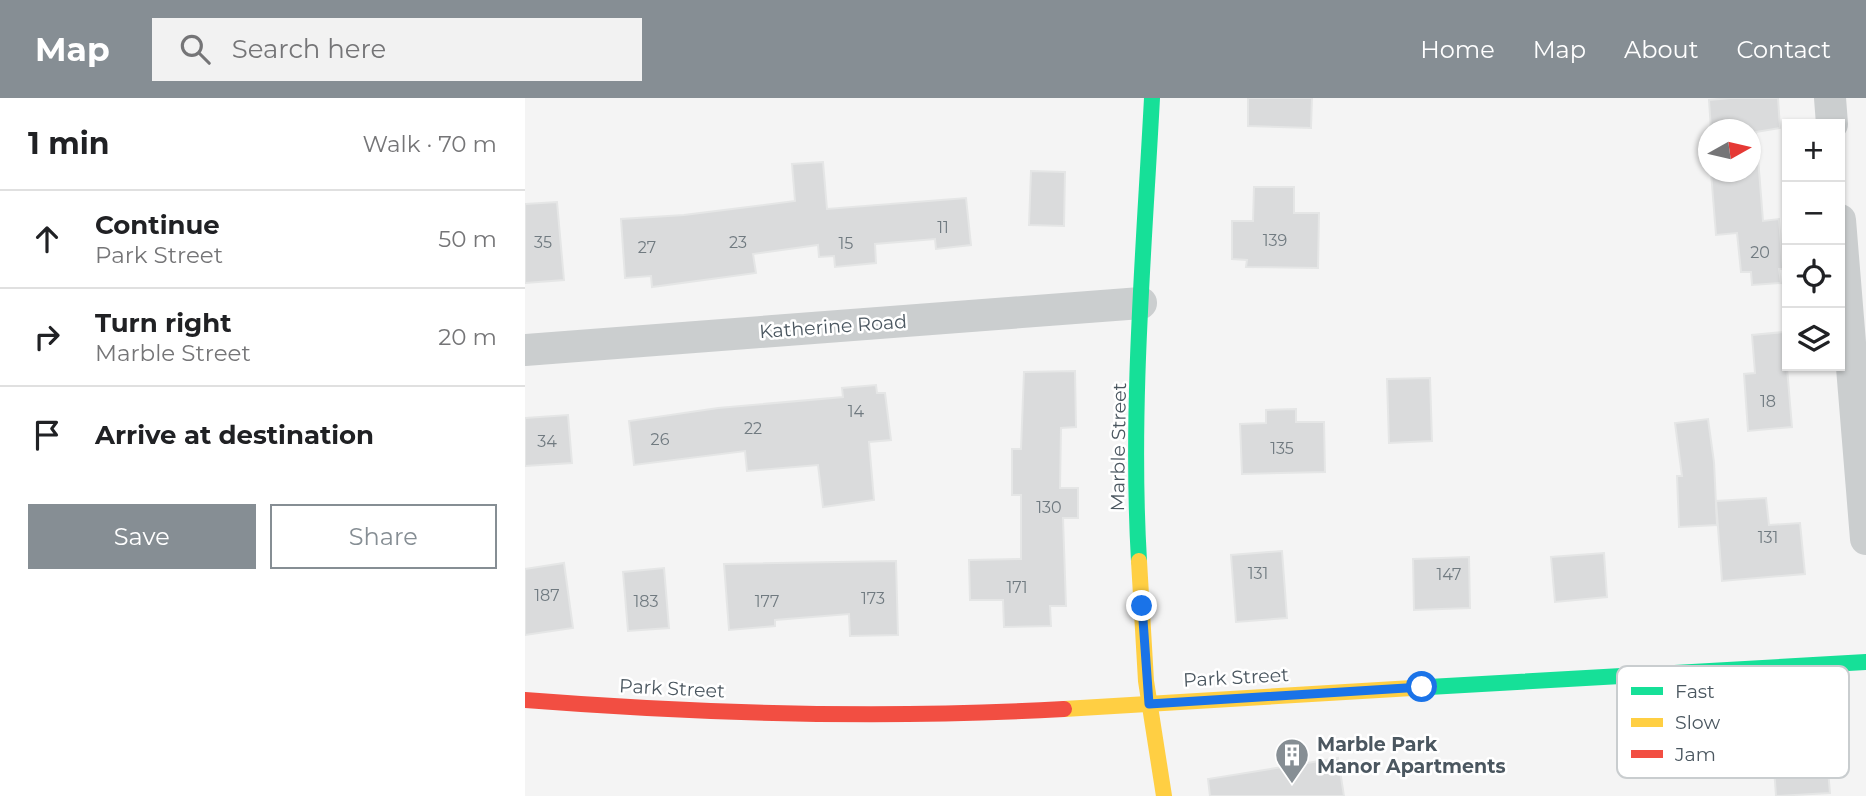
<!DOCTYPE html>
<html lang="en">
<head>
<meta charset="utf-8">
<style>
  :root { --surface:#fff; --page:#f2f2f2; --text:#202124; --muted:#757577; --line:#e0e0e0; --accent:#868e94 }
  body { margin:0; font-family:Montserrat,sans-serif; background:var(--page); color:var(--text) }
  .controls { position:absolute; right:21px; top:21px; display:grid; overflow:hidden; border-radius:0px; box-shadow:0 2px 5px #0004 }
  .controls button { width:63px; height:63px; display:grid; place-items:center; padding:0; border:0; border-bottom:2px solid var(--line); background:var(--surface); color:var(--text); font:35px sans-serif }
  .compass { position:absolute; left:1173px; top:21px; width:63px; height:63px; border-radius:50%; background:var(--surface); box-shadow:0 2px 5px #0004; rotate:82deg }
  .stop { position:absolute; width:21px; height:21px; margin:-16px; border:5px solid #1a73e8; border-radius:50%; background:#fff }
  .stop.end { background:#1a73e8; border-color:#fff; box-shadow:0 2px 7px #0008 }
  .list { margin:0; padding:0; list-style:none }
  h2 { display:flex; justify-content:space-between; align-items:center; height:91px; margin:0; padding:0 28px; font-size:30px }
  h2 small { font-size:23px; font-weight:400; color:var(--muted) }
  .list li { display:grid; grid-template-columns:46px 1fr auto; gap:21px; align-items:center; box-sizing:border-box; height:98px; padding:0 28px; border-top:2px solid var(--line) }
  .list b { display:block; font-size:26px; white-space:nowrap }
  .list p { margin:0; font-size:23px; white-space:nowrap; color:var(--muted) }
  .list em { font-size:23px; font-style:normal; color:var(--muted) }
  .actions { display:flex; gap:14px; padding:21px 28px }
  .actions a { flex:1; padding:16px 0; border:2px solid var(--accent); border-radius:0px; text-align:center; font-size:24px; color:var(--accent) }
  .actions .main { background:var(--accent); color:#fff }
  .icon { flex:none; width:38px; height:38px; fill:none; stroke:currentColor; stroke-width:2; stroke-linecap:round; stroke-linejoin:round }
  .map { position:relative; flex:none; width:1341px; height:698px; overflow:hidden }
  header { display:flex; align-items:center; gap:42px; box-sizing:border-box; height:98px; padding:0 35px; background:var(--accent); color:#fff }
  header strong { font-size:33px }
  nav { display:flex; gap:38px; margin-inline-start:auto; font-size:24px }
  .search { width:490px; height:63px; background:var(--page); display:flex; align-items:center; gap:18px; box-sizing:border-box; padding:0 24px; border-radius:0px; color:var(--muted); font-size:26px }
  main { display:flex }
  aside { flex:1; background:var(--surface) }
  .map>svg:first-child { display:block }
  .building { fill:#dadbdc; stroke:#e5e6e6; stroke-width:2 }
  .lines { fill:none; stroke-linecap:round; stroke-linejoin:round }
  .street { stroke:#cbcecf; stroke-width:32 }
  .fast { stroke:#16e098; stroke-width:16 }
  .slow { stroke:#ffcf43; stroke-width:16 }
  .jam { stroke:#f24e42; stroke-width:16 }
  .route { stroke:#1a73e8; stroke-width:9 }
  .labels { text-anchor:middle; stroke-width:5; stroke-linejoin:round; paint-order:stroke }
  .number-label { font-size:16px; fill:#707a80 }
  .street-label { font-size:19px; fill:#4b5760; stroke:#fff }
  .poi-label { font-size:19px; font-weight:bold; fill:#4b5760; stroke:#fff; text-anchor:start }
  .key { fill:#fff; stroke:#c9cdcf; stroke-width:2 }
  .key-label { font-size:19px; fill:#4b5760 }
</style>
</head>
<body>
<header>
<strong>Map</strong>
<div class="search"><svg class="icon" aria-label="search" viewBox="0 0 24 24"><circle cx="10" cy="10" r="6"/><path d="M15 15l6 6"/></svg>Search here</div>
<nav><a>Home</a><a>Map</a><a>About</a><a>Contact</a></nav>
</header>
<main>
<aside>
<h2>1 min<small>Walk · 70 m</small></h2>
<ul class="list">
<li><svg class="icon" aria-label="ahead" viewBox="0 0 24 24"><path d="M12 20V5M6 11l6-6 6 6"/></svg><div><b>Continue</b><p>Park Street</p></div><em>50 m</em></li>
<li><svg class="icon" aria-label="right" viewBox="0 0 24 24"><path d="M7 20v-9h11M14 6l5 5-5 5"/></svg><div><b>Turn right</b><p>Marble Street</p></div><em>20 m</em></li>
<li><svg class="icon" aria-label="arrive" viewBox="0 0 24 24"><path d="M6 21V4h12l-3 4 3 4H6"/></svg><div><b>Arrive at destination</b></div></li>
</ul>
<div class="actions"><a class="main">Save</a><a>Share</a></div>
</aside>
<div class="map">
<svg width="1341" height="698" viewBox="0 0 1341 698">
  <rect width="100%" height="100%" fill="#f4f4f4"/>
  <g class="building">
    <polygon points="723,0 787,0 786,30 723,28"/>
    <polygon points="1205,0 1253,0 1255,30 1231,34 1238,123 1254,121 1258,171 1254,171 1256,185 1227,187 1226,174 1216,174 1212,135 1191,137 1186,74 1226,74 1226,32 1186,32 1184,2"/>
    <polygon points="298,64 302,111 441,100 446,147 411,151 410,141 350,146 351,165 310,169 309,158 294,159 293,147 228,156 231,175 127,189 126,178 100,180 96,121 159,117 270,103 267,66"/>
    <polygon points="506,73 540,74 539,128 504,127"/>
    <polygon points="729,89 769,89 769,115 794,115 793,170 721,169 722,162 707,161 707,123 728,123"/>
    <polygon points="32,104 39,182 0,185 0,106"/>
    <polygon points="1259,234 1267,329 1223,333 1219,276 1230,275 1227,237"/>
    <polygon points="550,273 551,329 536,330 535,390 553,390 553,420 538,420 541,508 525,508 526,528 479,529 478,502 445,502 444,462 496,461 496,397 487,397 487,351 496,351 499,274"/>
    <polygon points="905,280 907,343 864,345 862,281"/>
    <polygon points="351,287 352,295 360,295 366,342 344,344 349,402 298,409 293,367 222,373 220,353 109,367 104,323 193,310 318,299 317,290"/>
    <polygon points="771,311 771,324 799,324 800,374 717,376 715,326 741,325 741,312"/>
    <polygon points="43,317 47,365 0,368 0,320"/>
    <polygon points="1183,321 1189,364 1192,427 1154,429 1152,378 1157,378 1150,325"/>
    <polygon points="1241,400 1244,427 1275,425 1280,476 1197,483 1191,403"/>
    <polygon points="757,453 762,520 711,524 706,457"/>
    <polygon points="1079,455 1082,499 1030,504 1026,459"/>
    <polygon points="944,459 945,510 889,512 888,461"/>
    <polygon points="371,463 373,537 325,538 324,516 250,522 250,528 204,532 199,466"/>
    <polygon points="39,465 48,530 0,537 0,471"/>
    <polygon points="139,470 144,530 103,533 98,474"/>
    <polygon points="1298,613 1305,695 1251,698 1249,669 1258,669 1254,617"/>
    <polygon points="813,660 819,698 685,698 683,681"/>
  </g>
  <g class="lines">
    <g class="street">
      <polyline points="1305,0 1307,26"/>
      <polyline points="1315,122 1341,441"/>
      <polyline points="0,252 616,205"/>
    </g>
    <g class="fast">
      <path d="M614,463C605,310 619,152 627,0"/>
      <polyline points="904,589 1341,564"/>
    </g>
    <g class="slow">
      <polyline points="614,463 621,583 639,698"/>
      <polyline points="539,611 904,589"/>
    </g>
    <path class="jam" d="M0,602C179,616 360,621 539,611"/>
  </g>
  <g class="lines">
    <polyline class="route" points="617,508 624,606 897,589"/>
  </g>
  <defs>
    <g id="building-pin" transform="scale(1.75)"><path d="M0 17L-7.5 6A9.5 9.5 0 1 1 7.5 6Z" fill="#868e94" stroke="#fff"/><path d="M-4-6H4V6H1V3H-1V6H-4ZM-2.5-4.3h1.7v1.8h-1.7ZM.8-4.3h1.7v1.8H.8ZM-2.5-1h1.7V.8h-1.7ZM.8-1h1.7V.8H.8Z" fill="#fff"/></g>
  </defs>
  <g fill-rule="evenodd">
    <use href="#building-pin" x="767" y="657"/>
  </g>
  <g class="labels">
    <g class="number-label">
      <text x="418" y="135">11</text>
      <text x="750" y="148">139</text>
      <text x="18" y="150">35</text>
      <text x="213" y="150">23</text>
      <text x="321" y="151">15</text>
      <text x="122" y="155">27</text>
      <text x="1235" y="160">20</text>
      <text x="1243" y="309">18</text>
      <text x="331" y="319">14</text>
      <text x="228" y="336">22</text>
      <text x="135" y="347">26</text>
      <text x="22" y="349">34</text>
      <text x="757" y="356">135</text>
      <text x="524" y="415">130</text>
      <text x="1243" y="445">131</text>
      <text x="733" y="481">131</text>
      <text x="924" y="482">147</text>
      <text x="492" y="495">171</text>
      <text x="22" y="503">187</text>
      <text x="348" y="506">173</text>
      <text x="121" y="509">183</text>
      <text x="242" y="509">177</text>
    </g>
    <g class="street-label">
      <text transform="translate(308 228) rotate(-4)" y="7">Katherine Road</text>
      <text transform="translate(593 349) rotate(-89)" y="7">Marble Street</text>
      <text transform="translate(711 579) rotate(-3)" y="7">Park Street</text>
      <text transform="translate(147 590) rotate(3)" y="7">Park Street</text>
    </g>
    <g class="poi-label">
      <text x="792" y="653">Marble Park<tspan x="792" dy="22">Manor Apartments</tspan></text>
    </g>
  </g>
  <rect x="1092" y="568" width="232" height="112" rx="10" class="key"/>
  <rect x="1106" y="589" width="32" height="8" fill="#16e098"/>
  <rect x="1106" y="620" width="32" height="9" fill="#ffcf43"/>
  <rect x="1106" y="652" width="32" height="8" fill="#f24e42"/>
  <g class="key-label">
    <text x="1150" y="600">Fast</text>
    <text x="1150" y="631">Slow</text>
    <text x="1150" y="663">Jam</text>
  </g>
</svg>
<div class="controls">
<button>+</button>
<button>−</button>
<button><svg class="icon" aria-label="locate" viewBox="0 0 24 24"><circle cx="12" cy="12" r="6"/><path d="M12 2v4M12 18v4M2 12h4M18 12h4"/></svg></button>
<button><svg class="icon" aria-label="layers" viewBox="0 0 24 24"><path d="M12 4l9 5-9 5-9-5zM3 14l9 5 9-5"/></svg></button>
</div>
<svg class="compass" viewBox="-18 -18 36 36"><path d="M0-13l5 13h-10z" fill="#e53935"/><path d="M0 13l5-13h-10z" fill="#757577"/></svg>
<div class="stop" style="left:897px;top:589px"></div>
<div class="stop end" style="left:617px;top:508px"></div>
</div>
</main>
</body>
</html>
